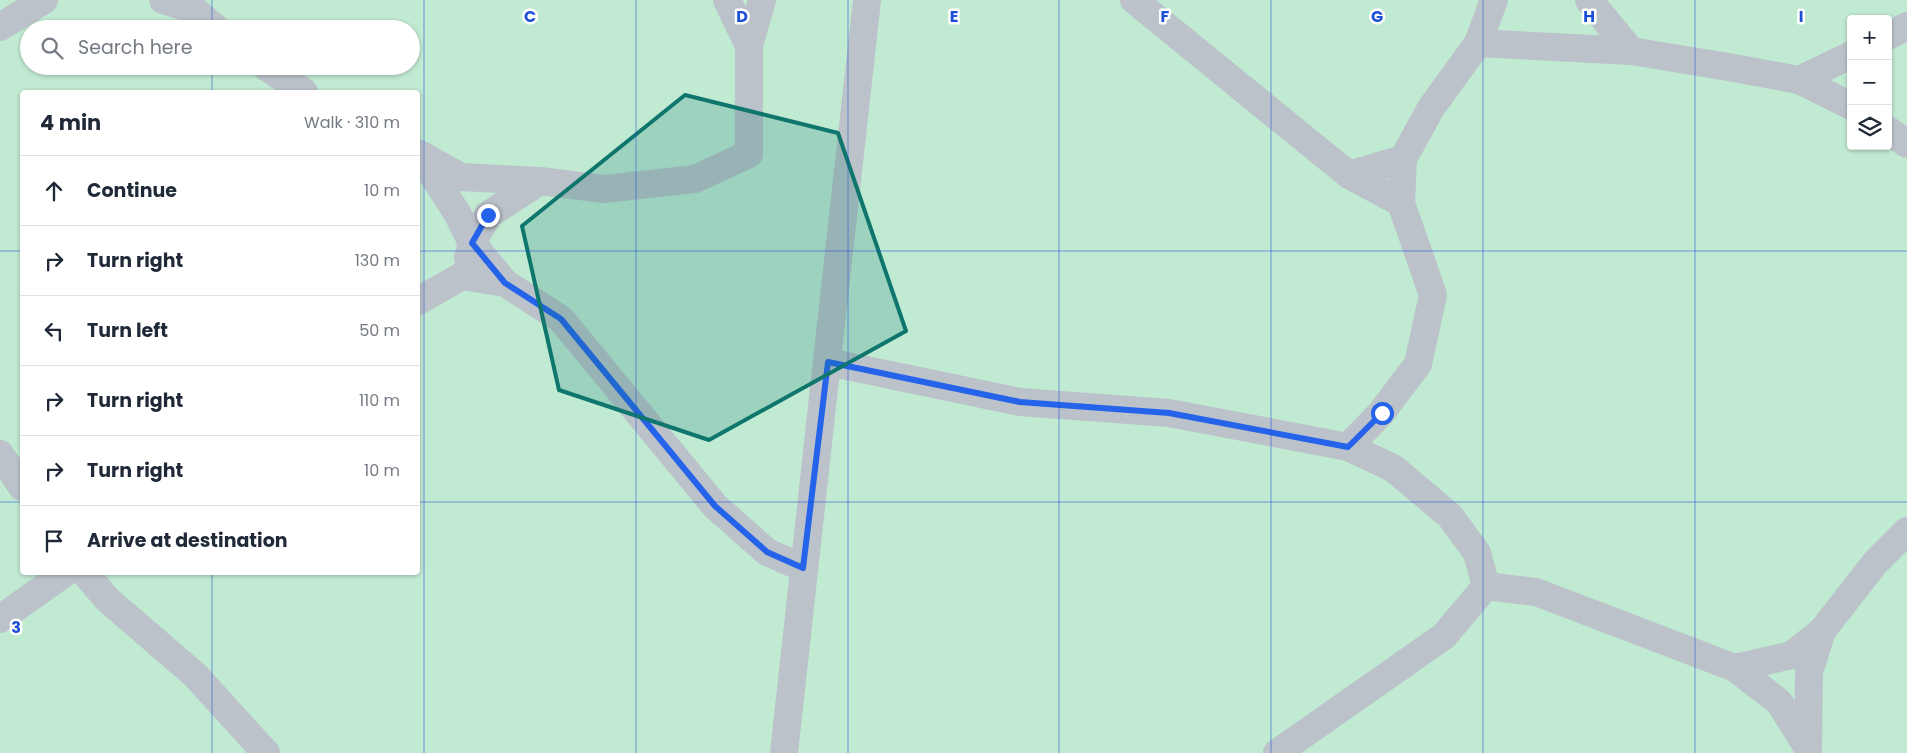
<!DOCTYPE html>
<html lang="en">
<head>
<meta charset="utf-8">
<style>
  :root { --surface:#fff; --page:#f6f6f7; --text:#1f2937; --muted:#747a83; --line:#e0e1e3 }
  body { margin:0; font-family:Poppins,sans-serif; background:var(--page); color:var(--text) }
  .controls { position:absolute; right:15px; top:15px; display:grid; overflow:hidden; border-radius:5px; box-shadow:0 1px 4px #0004 }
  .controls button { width:45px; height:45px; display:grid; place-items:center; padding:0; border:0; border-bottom:1px solid var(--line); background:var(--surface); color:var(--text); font:25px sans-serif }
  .stop { position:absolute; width:15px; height:15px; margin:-11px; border:4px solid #2563eb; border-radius:50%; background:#fff }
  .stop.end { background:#2563eb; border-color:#fff; box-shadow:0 1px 5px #0008 }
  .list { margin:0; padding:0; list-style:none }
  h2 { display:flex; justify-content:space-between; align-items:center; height:65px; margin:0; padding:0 20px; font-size:21px }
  h2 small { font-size:16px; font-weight:400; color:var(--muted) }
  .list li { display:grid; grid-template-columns:32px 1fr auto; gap:15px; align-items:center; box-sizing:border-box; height:70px; padding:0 20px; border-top:1px solid var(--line) }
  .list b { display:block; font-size:19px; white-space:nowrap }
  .list em { font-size:16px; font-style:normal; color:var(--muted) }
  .icon { flex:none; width:28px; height:28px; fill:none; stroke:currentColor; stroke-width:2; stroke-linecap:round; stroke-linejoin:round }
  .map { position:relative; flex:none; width:1907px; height:753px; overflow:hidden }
  .search { position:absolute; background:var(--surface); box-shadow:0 1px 4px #0004; left:20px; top:20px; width:400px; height:55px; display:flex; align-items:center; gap:12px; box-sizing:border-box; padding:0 18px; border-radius:28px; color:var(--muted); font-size:19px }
  .panel { position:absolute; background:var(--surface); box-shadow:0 1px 4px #0004; left:20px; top:90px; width:400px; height:485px; border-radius:5px }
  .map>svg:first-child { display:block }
  .green { fill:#c1ead2; fill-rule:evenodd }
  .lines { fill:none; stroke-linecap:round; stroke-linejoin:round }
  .minor { stroke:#bbc2c9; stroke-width:28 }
  .route { stroke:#2563eb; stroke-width:6 }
  .marked { fill:#0f766e; fill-opacity:0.2; stroke:#0f766e; stroke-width:4; stroke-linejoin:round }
  .grid { fill:none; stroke:#1d4ed8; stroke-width:1; stroke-opacity:0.55 }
  .grid-label { font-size:16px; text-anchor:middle; font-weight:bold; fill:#1d4ed8; stroke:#fff; stroke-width:5; stroke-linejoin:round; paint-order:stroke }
</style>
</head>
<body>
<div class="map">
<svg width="1907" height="753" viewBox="0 0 1907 753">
  <rect width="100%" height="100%" fill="#f0eeee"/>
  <path class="green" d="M0,0H1907V753H0ZM1851,19H1888V146H1851ZM29,29H411V66H29ZM22,92H418V572H22Z"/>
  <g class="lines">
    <g class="minor">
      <polyline points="163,0 194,10"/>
      <polyline points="190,0 194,10 217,29"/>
      <polyline points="1134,0 1349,175"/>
      <polyline points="1589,0 1631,51"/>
      <polyline points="0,27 44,0"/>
      <polyline points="1888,36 1907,26"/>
      <polyline points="1478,43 1631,51 1728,67 1799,80 1851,106"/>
      <polyline points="749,46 762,0"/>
      <polyline points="265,66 304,92"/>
      <polyline points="1799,80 1851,55"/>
      <polyline points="1888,130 1907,144"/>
      <polyline points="418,153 461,177 540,181 604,189 695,179 749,154 749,46 727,0"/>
      <polyline points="420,155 457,213 472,243 505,283"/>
      <polyline points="1401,203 1349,175 1403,159"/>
      <polyline points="468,258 472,243 488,215 540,181"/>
      <polyline points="418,301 462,276 505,283 561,319 715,506 767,552 803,568"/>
      <polyline points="828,362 1020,402 1169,413 1348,447 1393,468 1450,516 1477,553 1486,586"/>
      <polyline points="1348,447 1381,413 1418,364 1433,295 1401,203 1403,159 1431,108 1478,43 1494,0"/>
      <polyline points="0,454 22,487"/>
      <polyline points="84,572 107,599 196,676 266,753"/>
      <polyline points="0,619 66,572"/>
      <polyline points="1735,668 1792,655 1822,631"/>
      <polyline points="1808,748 1809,672 1822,631 1875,563 1907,531"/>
      <path d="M784,753C810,502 840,251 867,0"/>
      <polyline points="1277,753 1444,636 1486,586 1536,592 1735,668 1779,702 1808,748 1808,753"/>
    </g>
  </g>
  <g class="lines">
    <polyline class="route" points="488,215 472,243 505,283 561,319 715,506 767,552 803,568 828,362 1020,402 1169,413 1348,447 1382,413"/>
  </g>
  <path class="marked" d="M685,95L838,133L906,331L709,440L559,390L522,226Z"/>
  <path class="grid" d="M212,0V29M424,0V753M636,0V753M848,0V753M1059,0V753M1271,0V753M1483,0V753M1695,0V753M212,66V92M0,251H22M418,251H1907M0,502H22M418,502H1907M212,572V753"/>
  <g class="grid-label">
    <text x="530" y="22">C</text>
    <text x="742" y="22">D</text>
    <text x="954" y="22">E</text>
    <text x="1165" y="22">F</text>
    <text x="1377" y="22">G</text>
    <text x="1589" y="22">H</text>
    <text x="1801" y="22">I</text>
    <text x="16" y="633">3</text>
  </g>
</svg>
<div class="controls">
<button>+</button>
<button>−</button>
<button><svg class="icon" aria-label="layers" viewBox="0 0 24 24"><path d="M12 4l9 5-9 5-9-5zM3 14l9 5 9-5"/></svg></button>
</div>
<div class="stop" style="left:1382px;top:413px"></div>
<div class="stop end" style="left:488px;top:215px"></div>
<div class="search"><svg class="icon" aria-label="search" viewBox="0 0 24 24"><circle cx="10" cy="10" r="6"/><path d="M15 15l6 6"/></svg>Search here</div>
<section class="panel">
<h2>4 min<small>Walk · 310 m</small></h2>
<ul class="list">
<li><svg class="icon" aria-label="ahead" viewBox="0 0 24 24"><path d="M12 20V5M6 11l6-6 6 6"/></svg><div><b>Continue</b></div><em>10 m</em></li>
<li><svg class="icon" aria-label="right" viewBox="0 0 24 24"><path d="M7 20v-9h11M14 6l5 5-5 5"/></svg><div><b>Turn right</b></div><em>130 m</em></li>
<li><svg class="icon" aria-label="left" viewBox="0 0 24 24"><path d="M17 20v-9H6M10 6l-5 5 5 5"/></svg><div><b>Turn left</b></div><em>50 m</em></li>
<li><svg class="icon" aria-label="right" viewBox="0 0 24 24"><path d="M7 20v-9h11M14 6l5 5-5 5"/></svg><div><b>Turn right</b></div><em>110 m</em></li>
<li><svg class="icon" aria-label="right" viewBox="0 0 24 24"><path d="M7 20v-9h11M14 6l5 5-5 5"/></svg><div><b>Turn right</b></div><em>10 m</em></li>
<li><svg class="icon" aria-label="arrive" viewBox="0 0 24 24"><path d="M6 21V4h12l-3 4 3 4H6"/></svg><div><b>Arrive at destination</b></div></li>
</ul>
</section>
</div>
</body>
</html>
